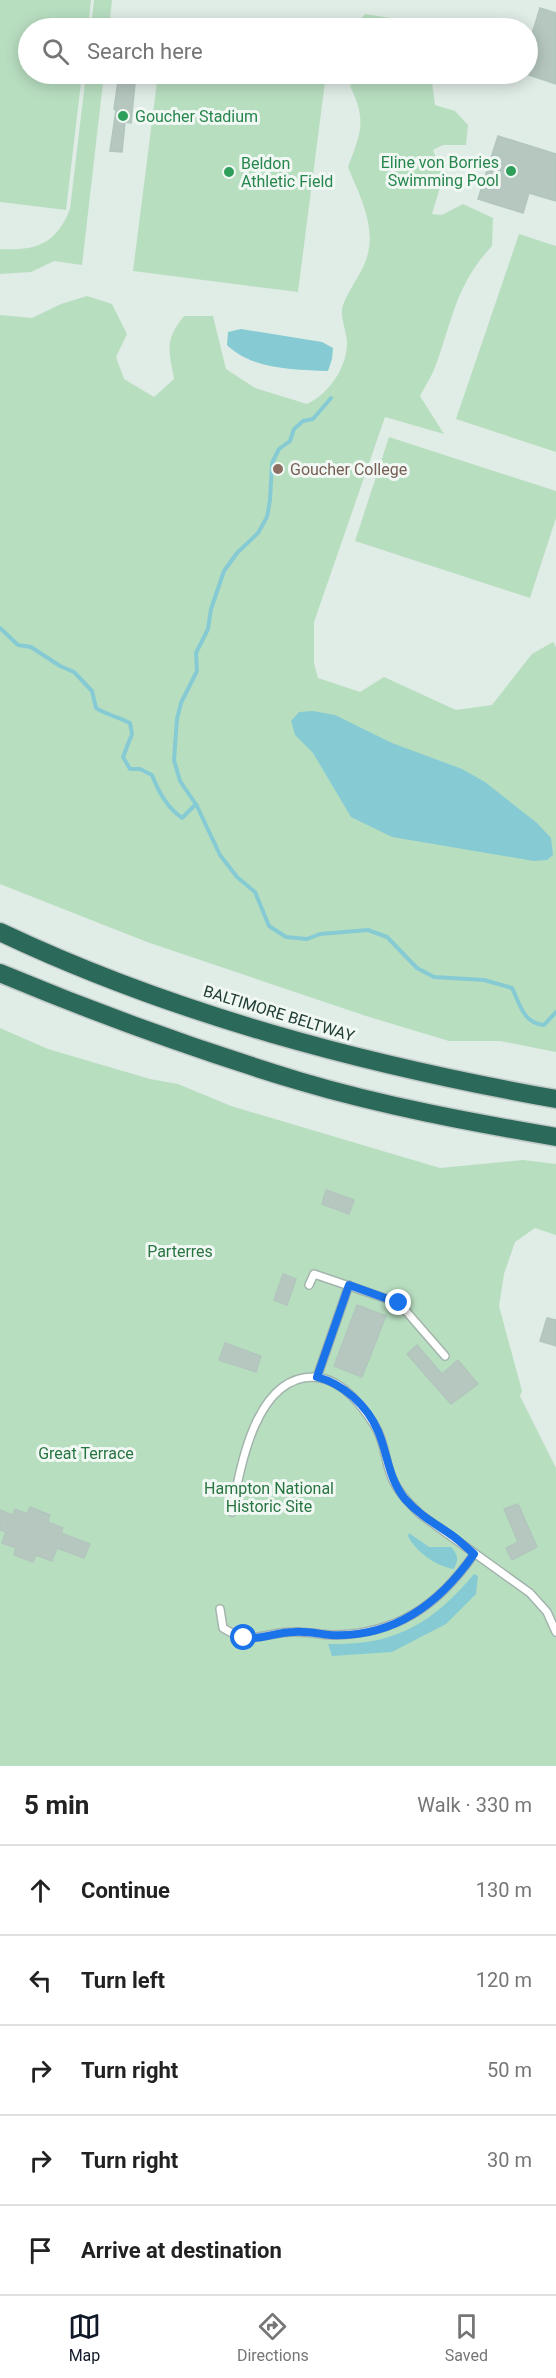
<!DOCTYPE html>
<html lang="en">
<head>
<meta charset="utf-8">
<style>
  :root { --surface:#fff; --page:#f6f6f6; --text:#222; --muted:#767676; --line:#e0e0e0; --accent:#111827 }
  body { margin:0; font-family:Roboto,sans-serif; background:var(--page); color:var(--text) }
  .stop { position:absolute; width:18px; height:18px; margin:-14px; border:4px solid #1a73e8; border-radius:50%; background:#fff }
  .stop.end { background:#1a73e8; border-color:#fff; box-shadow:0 2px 6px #0008 }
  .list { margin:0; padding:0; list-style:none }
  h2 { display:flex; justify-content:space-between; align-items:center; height:78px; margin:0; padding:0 24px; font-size:26px }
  h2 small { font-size:20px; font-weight:400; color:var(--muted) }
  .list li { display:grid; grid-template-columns:39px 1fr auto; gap:18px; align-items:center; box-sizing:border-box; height:90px; padding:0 24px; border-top:2px solid var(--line) }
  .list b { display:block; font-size:22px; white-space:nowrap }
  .list em { font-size:20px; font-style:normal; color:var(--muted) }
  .icon { flex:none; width:33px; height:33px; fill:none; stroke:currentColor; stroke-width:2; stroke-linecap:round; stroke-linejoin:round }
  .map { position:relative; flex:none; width:556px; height:1766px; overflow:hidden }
  .search { position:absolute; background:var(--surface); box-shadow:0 3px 15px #0003; left:18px; right:18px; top:18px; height:66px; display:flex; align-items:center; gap:15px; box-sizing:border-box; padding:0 21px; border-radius:33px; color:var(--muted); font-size:22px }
  .sheet { height:528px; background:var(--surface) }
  nav { display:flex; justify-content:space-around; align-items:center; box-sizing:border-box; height:84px; border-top:2px solid var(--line); background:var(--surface); font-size:16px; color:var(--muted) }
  nav a { display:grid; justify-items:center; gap:3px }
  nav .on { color:var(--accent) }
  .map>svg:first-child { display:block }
  .green { fill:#b8dec0 }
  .water { fill:#86cbd3 }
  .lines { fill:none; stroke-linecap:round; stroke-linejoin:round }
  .stream { stroke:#86cbd3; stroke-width:4 }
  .building { fill:#b5c7bf; stroke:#b2c6bd; stroke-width:1.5 }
  .lane-casing { stroke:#a3b4ad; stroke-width:10 }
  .highway-casing { stroke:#c1c9c6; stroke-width:21 }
  .lane { stroke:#fff; stroke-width:7 }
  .highway { stroke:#2b6a5a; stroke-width:18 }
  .route { stroke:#1a73e8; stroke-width:8 }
  .leisure-dot { fill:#2e9e5b; stroke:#f1f8f4; stroke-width:2 }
  .education-dot { fill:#8d6e63; stroke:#f1f8f4; stroke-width:2 }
  .labels { text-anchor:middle; stroke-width:6; stroke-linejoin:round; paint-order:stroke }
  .leisure-label { font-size:16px; fill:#27864d; stroke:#f1f8f4; text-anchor:start }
  .education-label { font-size:16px; fill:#785e54; stroke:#f1f8f4; text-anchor:start }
  .street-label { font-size:16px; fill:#203d34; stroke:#f1f8f4 }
  .park-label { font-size:16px; fill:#297542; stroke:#f1f8f4 }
</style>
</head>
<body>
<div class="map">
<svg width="556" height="1766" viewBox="0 0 556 1766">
  <rect width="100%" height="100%" fill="#e0ece6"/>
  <g class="green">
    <polygon points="0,0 91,0 88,28 28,28 28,74 82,74 66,210 0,202"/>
    <polygon points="94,0 112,0 109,28 91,28"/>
    <polygon points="365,14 403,20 415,28 354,28"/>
    <path d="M86,74H104L82,265L54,261L31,272L0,274V249C37,251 56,244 70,209Z"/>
    <polygon points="158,74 326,74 298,292 133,271"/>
    <path d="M360,74H431L435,105L455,111L468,125L466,145H443L433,150L443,177L432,214L442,215L463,204L493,218L492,246C457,283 453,317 437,362C433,374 426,385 420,396L444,434L385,417L314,622V663L318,678L360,692L384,677L456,710L492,705L532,654L553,642L556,647V1052L500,1041H449L366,1016L147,942L0,884V315L32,318L61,304L87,296L112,304L127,334L116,357L124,379L154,397L174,379C169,350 164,341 184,316H213L226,369L255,388L307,404C329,394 348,366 347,341C346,331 341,318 342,309C344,298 358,278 363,267C380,233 361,199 348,167C361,132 367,121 350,86Z"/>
    <polygon points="519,234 556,246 556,452 456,419"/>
    <polygon points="389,437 556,491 556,518 530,598 355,541"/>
    <polygon points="0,1028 48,1049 150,1079 178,1084 231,1106 440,1168 523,1160 556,1164 556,1235 535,1228 515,1242 504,1274 499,1306 522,1391 520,1396 556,1468 556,1766 0,1766"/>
  </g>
  <g class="water">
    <path d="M241,329L322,342L333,348L332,359L328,371C293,369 253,370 227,345L228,332Z"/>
    <polygon points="313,711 335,715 392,743 462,769 485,782 537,823 551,838 553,855 547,860 534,861 392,837 351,817 313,753 295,735 291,721 299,712"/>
    <path d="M409,1533L429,1547H451C458,1555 459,1559 454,1569C437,1567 415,1551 408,1536Z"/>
    <path d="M474,1574L478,1576L476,1594L446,1624L392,1652L332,1656L328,1644C394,1646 432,1624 474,1574Z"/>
  </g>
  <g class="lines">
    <g class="stream">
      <path d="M0,628L18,645L31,647L60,666L74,672L92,691L96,708C107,715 119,717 130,723L132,734L123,757L130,769H140L152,775C159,793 167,807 182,818L196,804L220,855L237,877L255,892L269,926L286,937L307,939L320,934L368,930L387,937L417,968L434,977L484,980L512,988C520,1004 523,1023 544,1025L556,1012"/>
      <polyline points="197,806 180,781 174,760 177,719 181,703 197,671 196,653 208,629 211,609 224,571 237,553 258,533 267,517 270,500 272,463 279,449 290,441 294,429 303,421 313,419 331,398"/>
    </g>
  </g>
  <g class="building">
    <polygon points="540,8 556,13 556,84 529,75 534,60 528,58 528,47"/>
    <polygon points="119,74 136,74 131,123 125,122 122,152 110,151 116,110 114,109"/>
    <polygon points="498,136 556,154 556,201 529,193 523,213 478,199"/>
    <polygon points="326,1190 354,1200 349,1214 322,1204"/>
    <polygon points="283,1274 296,1279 287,1305 274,1300"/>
    <polygon points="357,1305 386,1316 362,1377 334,1366"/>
    <polygon points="547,1318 556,1320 556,1346 540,1341"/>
    <polygon points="225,1343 261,1356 256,1372 219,1360"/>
    <polygon points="417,1345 442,1374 458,1360 478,1384 451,1404 407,1354"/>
    <polygon points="518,1504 537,1547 512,1560 506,1548 518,1542 504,1509"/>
    <polygon points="30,1507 50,1515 48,1522 63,1528 61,1533 90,1544 84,1558 57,1548 52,1561 36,1555 33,1562 14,1555 16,1548 2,1543 6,1532 0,1530 0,1510 13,1515 15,1509 27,1514"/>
  </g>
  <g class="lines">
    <g class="lane-casing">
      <g id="lane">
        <polyline points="309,1285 314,1274 399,1303 445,1356"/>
        <polyline points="317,1377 349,1285"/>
        <path d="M232,1512C240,1468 255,1377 313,1377C341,1378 361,1404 375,1426C385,1441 385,1462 392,1478C398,1492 409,1503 420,1514L530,1593L547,1612L556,1632"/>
        <path d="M220,1609L223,1628C253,1647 263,1632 293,1632C307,1631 321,1635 334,1635C397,1634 439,1605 474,1554"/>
      </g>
    </g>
    <g class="highway-casing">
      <g id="highway">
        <path d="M0,932C175,1015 366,1065 556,1099"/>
        <path d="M0,973C98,1014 197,1050 299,1081C383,1106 470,1122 556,1137"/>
      </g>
    </g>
    <use href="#lane" class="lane"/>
    <use href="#highway" class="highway"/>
  </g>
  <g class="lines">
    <path class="route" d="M244,1638C261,1640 277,1632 294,1632C307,1631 319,1634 331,1635C394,1638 440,1603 474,1554C467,1548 460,1541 453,1536C436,1524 419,1515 405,1499C388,1478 388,1454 378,1431C367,1405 343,1384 317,1377L349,1285L399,1303"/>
  </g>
  <g class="leisure-dot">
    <circle cx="123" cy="116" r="6"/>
    <circle cx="511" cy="171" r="6"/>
    <circle cx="229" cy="172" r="6"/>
  </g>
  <circle class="education-dot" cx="278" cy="469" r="6"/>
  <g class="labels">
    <g class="leisure-label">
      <text x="135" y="122">Goucher Stadium</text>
      <text x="499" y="168" text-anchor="end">Eline von Borries<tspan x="499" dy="18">Swimming Pool</tspan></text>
      <text x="241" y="169">Beldon<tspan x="241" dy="18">Athletic Field</tspan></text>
    </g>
    <g class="education-label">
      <text x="290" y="475">Goucher College</text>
    </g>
    <g class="street-label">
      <text transform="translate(279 1013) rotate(17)" y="6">BALTIMORE BELTWAY</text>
    </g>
    <g class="park-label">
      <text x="180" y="1257">Parterres</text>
      <text x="86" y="1459">Great Terrace</text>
      <text x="269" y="1494">Hampton National<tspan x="269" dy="18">Historic Site</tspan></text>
    </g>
  </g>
</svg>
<div class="stop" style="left:244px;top:1638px"></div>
<div class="stop end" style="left:399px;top:1303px"></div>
<div class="search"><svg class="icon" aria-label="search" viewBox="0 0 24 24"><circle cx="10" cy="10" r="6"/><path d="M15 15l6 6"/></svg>Search here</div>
</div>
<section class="sheet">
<h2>5 min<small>Walk · 330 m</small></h2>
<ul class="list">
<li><svg class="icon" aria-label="ahead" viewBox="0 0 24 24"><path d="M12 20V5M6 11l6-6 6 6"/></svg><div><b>Continue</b></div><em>130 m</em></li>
<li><svg class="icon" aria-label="left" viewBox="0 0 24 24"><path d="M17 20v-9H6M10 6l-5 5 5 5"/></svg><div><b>Turn left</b></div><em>120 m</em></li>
<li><svg class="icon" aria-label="right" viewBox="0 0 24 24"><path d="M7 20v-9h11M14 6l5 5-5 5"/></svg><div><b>Turn right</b></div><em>50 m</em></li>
<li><svg class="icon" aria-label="right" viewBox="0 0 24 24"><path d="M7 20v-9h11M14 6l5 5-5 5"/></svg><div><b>Turn right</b></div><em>30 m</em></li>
<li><svg class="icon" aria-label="arrive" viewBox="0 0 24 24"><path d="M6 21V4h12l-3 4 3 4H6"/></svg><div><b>Arrive at destination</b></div></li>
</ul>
</section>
<nav>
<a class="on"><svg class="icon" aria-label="map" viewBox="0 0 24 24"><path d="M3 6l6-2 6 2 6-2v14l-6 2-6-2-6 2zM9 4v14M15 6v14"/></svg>Map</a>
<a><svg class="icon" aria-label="directions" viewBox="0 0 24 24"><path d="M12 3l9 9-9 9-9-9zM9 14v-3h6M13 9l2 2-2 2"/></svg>Directions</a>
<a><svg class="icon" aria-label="saved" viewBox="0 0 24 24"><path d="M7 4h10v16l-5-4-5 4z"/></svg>Saved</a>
</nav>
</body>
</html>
